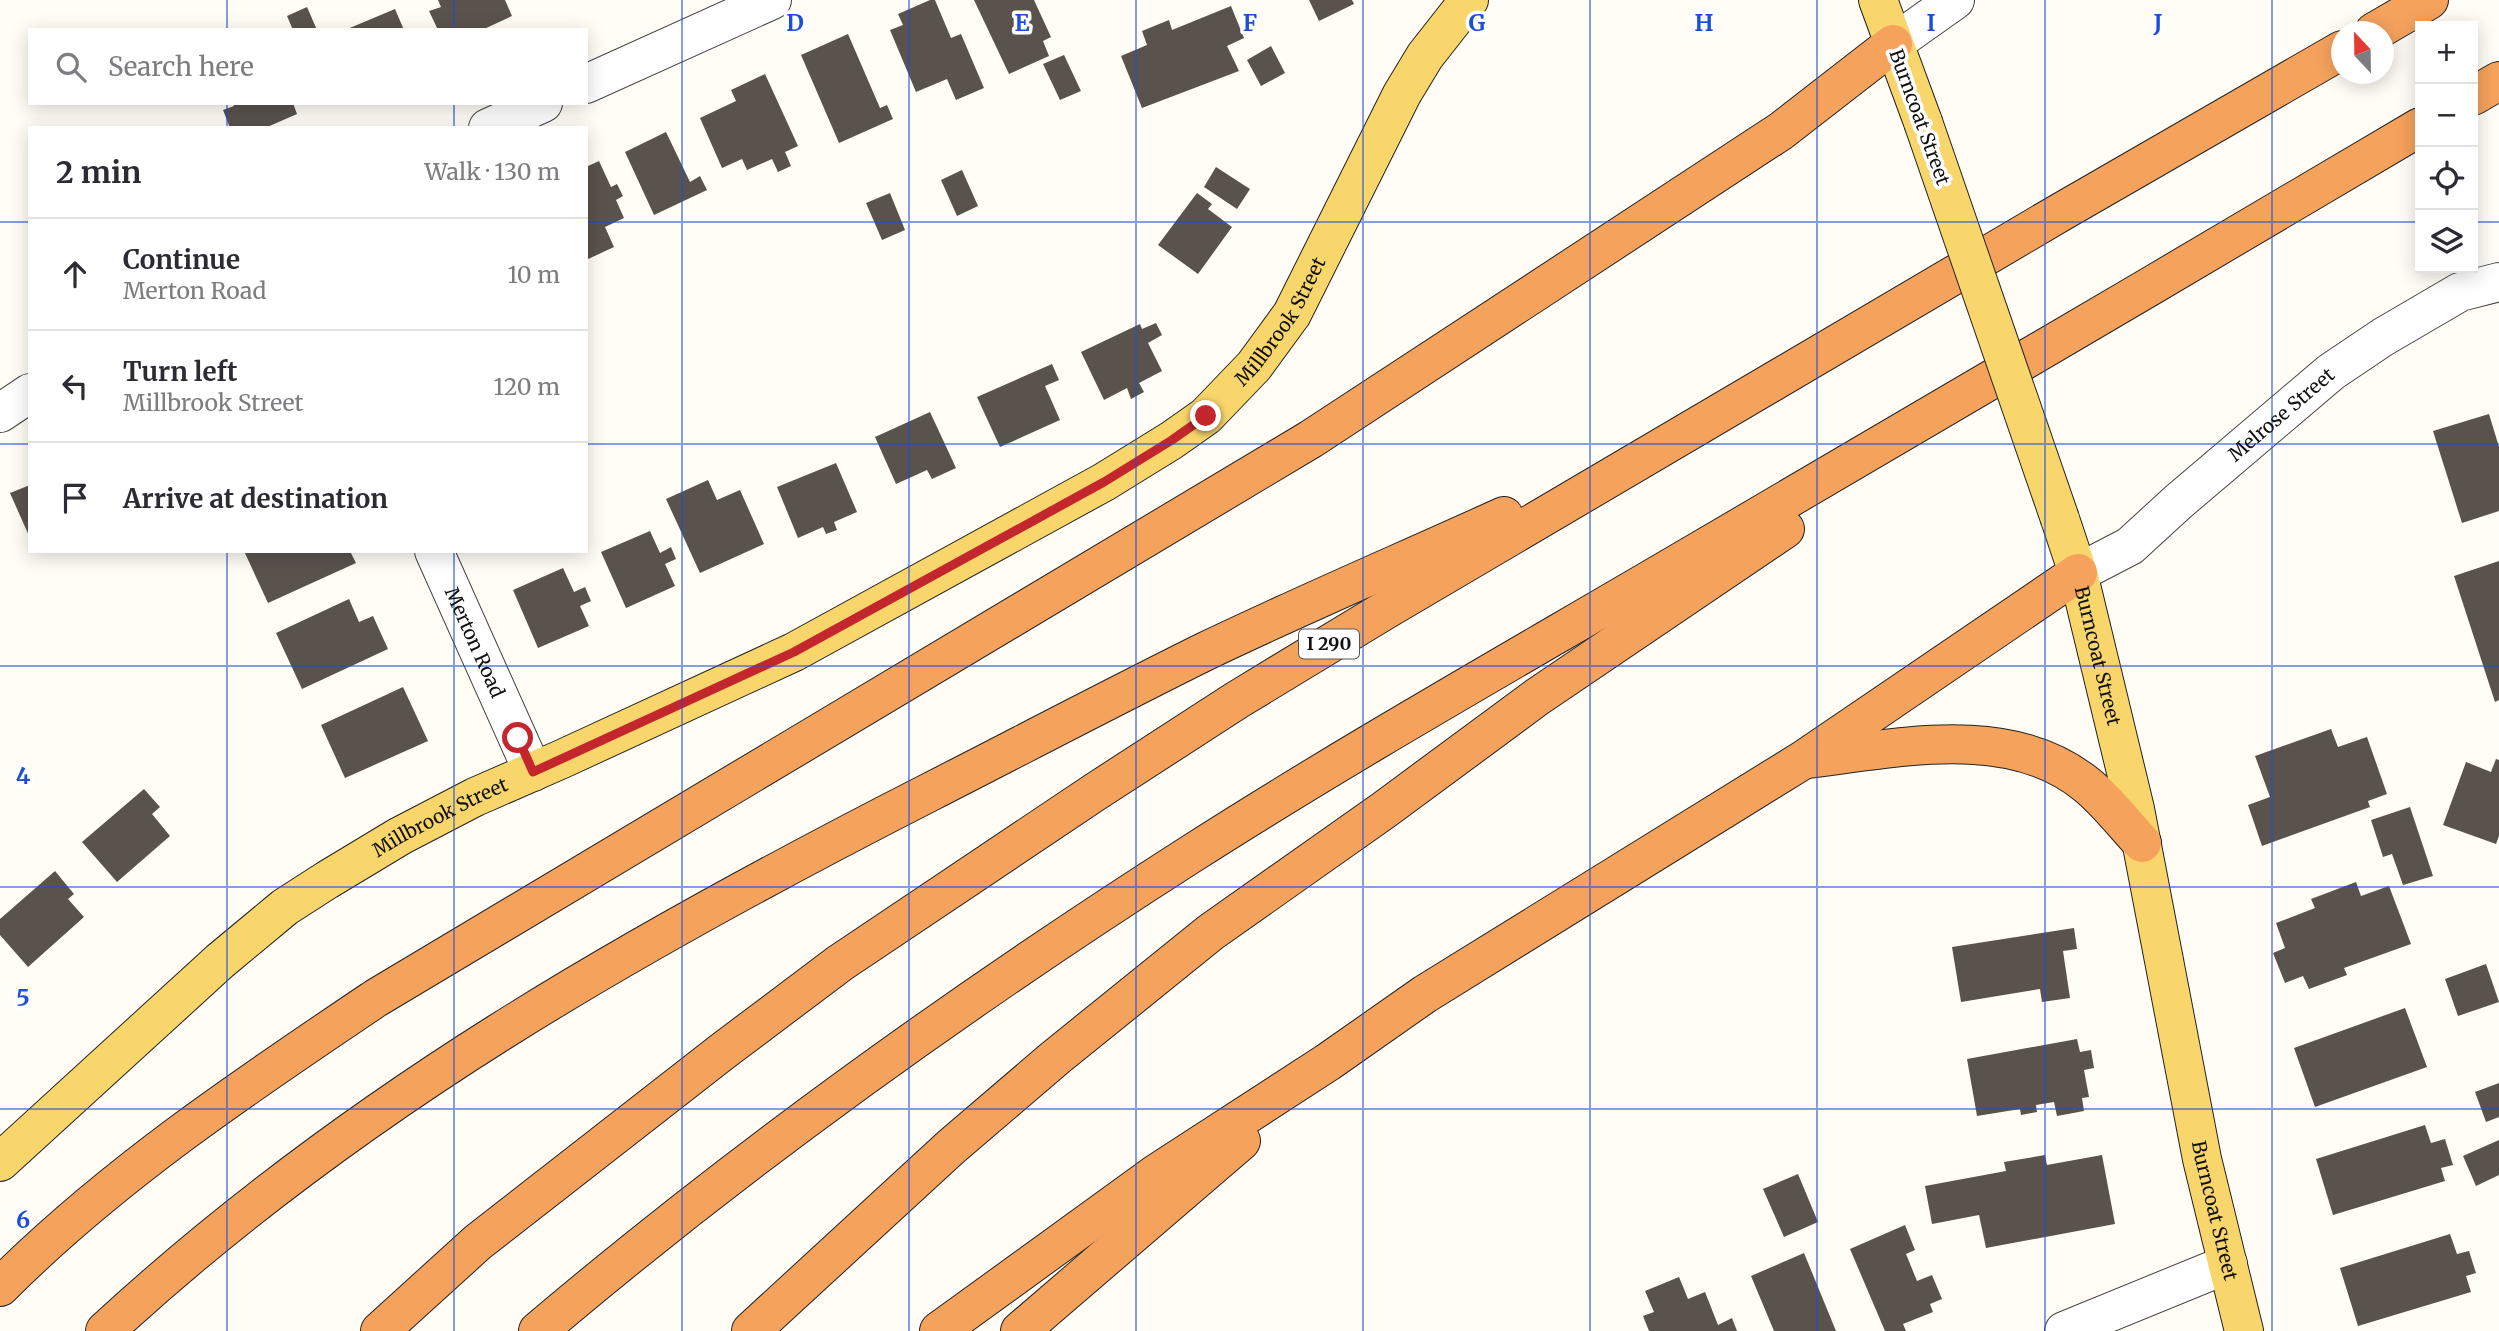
<!DOCTYPE html>
<html lang="en">
<head>
<meta charset="utf-8">
<style>
  :root { --surface:#fff; --page:#f7f7f7; --text:#2b2b33; --muted:#7c7c81; --line:#e1e1e2 }
  body { margin:0; font-family:Merriweather,serif; background:var(--page); color:var(--text) }
  .controls { position:absolute; right:21px; top:21px; display:grid; overflow:hidden; border-radius:0px; box-shadow:0 4px 18px #0003 }
  .controls button { width:63px; height:63px; display:grid; place-items:center; padding:0; border:0; border-bottom:2px solid var(--line); background:var(--surface); color:var(--text); font:35px sans-serif }
  .compass { position:absolute; left:2331px; top:21px; width:63px; height:63px; border-radius:50%; background:var(--surface); box-shadow:0 4px 18px #0003; rotate:338deg }
  .stop { position:absolute; width:21px; height:21px; margin:-16px; border:5px solid #c4262e; border-radius:50%; background:#fff }
  .stop.end { background:#c4262e; border-color:#fff; box-shadow:0 2px 7px #0008 }
  .list { margin:0; padding:0; list-style:none }
  h2 { display:flex; justify-content:space-between; align-items:center; height:91px; margin:0; padding:0 28px; font-size:30px }
  h2 small { font-size:23px; font-weight:400; color:var(--muted) }
  .list li { display:grid; grid-template-columns:46px 1fr auto; gap:21px; align-items:center; box-sizing:border-box; height:112px; padding:0 28px; border-top:2px solid var(--line) }
  .list b { display:block; font-size:26px; white-space:nowrap }
  .list p { margin:0; font-size:23px; white-space:nowrap; color:var(--muted) }
  .list em { font-size:23px; font-style:normal; color:var(--muted) }
  .icon { flex:none; width:38px; height:38px; fill:none; stroke:currentColor; stroke-width:2; stroke-linecap:round; stroke-linejoin:round }
  .map { position:relative; flex:none; width:2499px; height:1331px; overflow:hidden }
  .search { position:absolute; background:var(--surface); box-shadow:0 4px 18px #0003; left:28px; top:28px; width:560px; height:77px; display:flex; align-items:center; gap:18px; box-sizing:border-box; padding:0 24px; border-radius:0px; color:var(--muted); font-size:26px }
  .panel { position:absolute; background:var(--surface); box-shadow:0 4px 18px #0003; left:28px; top:126px; width:560px; height:427px; border-radius:0px }
  .map>svg:first-child { display:block }
  .building { fill:#5a524d }
  .lines { fill:none; stroke-linecap:round; stroke-linejoin:round }
  .minor-casing { stroke:#444; stroke-width:40 }
  .major-casing { stroke:#222; stroke-width:40 }
  .highway-casing { stroke:#222; stroke-width:40 }
  .minor { stroke:#fff; stroke-width:38 }
  .major { stroke:#f9d66b; stroke-width:38 }
  .highway { stroke:#f5a25d; stroke-width:38 }
  .major-bridge-casing { stroke:#222; stroke-width:40; stroke-linecap:butt }
  .major-bridge { stroke:#f9d66b; stroke-width:38 }
  .route { stroke:#c4262e; stroke-width:9 }
  .grid { fill:none; stroke:#1d4ed8; stroke-width:2; stroke-opacity:0.55 }
  .labels { text-anchor:middle; stroke-width:7; stroke-linejoin:round; paint-order:stroke }
  .shield { fill:#fff; stroke:#585858; stroke-width:2 }
  .shield-label { font-size:18px; font-weight:bold; fill:#111 }
  .street-label { font-size:19px; fill:#111; stroke:#fff }
  .grid-label { font-size:23px; text-anchor:middle; font-weight:bold; fill:#1d4ed8; stroke:#fff; stroke-width:7; stroke-linejoin:round; paint-order:stroke }
</style>
</head>
<body>
<div class="map">
<svg width="2499" height="1331" viewBox="0 0 2499 1331">
  <rect width="100%" height="100%" fill="#fffdf5"/>
  <g class="building">
    <polygon points="438,0 505,0 512,16 482,30 438,30 429,11 441,7"/>
    <polygon points="930,0 935,0 951,38 961,34 984,88 956,100 947,79 916,92 890,30 903,25 898,14"/>
    <polygon points="974,0 1034,0 1051,37 1043,41 1049,56 1009,74"/>
    <polygon points="1309,0 1352,0 1354,4 1319,21"/>
    <polygon points="1231,6 1244,38 1227,46 1239,71 1142,108 1121,56 1147,45 1142,31 1169,20 1172,30"/>
    <polygon points="307,7 317,30 293,30 287,16"/>
    <polygon points="395,9 404,30 345,30"/>
    <polygon points="848,34 880,108 887,105 893,119 839,143 801,55"/>
    <polygon points="1271,46 1285,73 1261,86 1247,60"/>
    <polygon points="1064,55 1081,91 1060,100 1043,64"/>
    <polygon points="765,74 798,146 785,152 791,166 778,172 772,159 747,170 742,159 722,168 700,118 736,101 731,90"/>
    <polygon points="233,103 293,103 297,114 265,128 230,128 223,110 234,106"/>
    <polygon points="666,132 690,182 700,176 707,190 654,215 625,152"/>
    <polygon points="599,161 611,187 617,184 623,196 616,200 624,218 605,227 614,247 586,260 586,167"/>
    <polygon points="1216,167 1250,189 1237,209 1204,187"/>
    <polygon points="962,170 978,206 957,216 941,180"/>
    <polygon points="890,193 905,230 882,240 866,203"/>
    <polygon points="1197,193 1212,204 1208,209 1232,227 1198,274 1158,245"/>
    <polygon points="1156,323 1162,335 1148,343 1162,371 1139,383 1144,392 1131,399 1127,388 1104,400 1081,352 1140,324 1142,329"/>
    <polygon points="1052,364 1059,380 1045,386 1060,420 1000,447 977,397"/>
    <polygon points="930,412 956,468 932,479 927,470 896,484 875,437"/>
    <polygon points="2489,414 2499,447 2499,511 2462,523 2433,431"/>
    <polygon points="836,463 857,512 834,522 837,530 826,534 823,527 798,538 777,487"/>
    <polygon points="708,480 717,500 740,490 764,544 700,573 666,499"/>
    <polygon points="30,485 30,538 10,493"/>
    <polygon points="650,531 660,553 671,547 676,559 665,564 675,586 626,608 601,552"/>
    <polygon points="244,551 350,551 356,563 268,603"/>
    <polygon points="2499,561 2499,700 2495,702 2454,576"/>
    <polygon points="563,568 574,592 585,587 591,601 580,606 589,626 538,648 513,590"/>
    <polygon points="349,599 359,622 373,616 388,649 302,689 276,633"/>
    <polygon points="403,687 428,741 345,778 321,725"/>
    <polygon points="2331,729 2338,747 2367,737 2387,794 2368,801 2370,807 2262,846 2248,805 2270,797 2255,756"/>
    <polygon points="2496,759 2499,760 2499,836 2496,844 2443,825 2466,762 2491,772"/>
    <polygon points="144,789 160,807 152,814 170,836 117,882 82,842"/>
    <polygon points="2410,807 2433,876 2403,885 2392,854 2383,857 2371,820"/>
    <polygon points="55,871 74,894 68,899 84,917 28,967 0,935 0,919"/>
    <polygon points="2356,882 2361,896 2389,886 2411,944 2344,968 2347,975 2309,989 2303,976 2285,983 2273,953 2285,948 2276,923 2315,908 2311,899"/>
    <polygon points="2074,928 2077,949 2063,951 2070,998 2042,1002 2040,989 1961,1002 1952,947"/>
    <polygon points="2486,964 2499,1002 2458,1016 2445,979"/>
    <polygon points="2405,1008 2427,1067 2315,1107 2294,1048"/>
    <polygon points="2077,1039 2080,1052 2091,1050 2094,1068 2084,1070 2089,1097 2082,1098 2084,1111 2057,1116 2054,1102 2036,1105 2037,1112 2021,1115 2020,1109 1977,1116 1967,1059"/>
    <polygon points="2499,1083 2499,1117 2486,1122 2475,1092"/>
    <polygon points="2425,1125 2431,1143 2445,1139 2453,1165 2441,1168 2445,1181 2333,1215 2316,1159"/>
    <polygon points="2499,1140 2499,1175 2476,1186 2463,1156"/>
    <polygon points="2045,1155 2047,1165 2102,1155 2115,1224 1986,1248 1979,1215 1932,1224 1925,1186 2006,1171 2004,1162"/>
    <polygon points="1798,1174 1818,1222 1784,1237 1763,1189"/>
    <polygon points="1905,1225 1915,1250 1906,1254 1917,1281 1932,1275 1942,1299 1930,1304 1933,1312 1903,1324 1906,1331 1885,1331 1850,1249"/>
    <polygon points="2450,1234 2457,1254 2469,1251 2476,1273 2466,1276 2471,1292 2358,1326 2340,1268"/>
    <polygon points="1804,1253 1836,1331 1774,1331 1751,1276"/>
    <polygon points="1679,1277 1688,1299 1705,1292 1718,1325 1732,1318 1737,1331 1649,1331 1643,1316 1654,1312 1645,1291"/>
  </g>
  <g class="lines">
    <g class="minor-casing">
      <g id="minor">
        <polyline points="1893,44 1955,0"/>
        <polyline points="586,84 772,0"/>
        <polyline points="488,128 543,103"/>
        <polyline points="0,413 30,393"/>
        <path id="s1" d="M434,551L533,772"/>
        <path id="s2" d="M2078,573L2130,546L2178,502L2331,372L2383,337L2460,292L2499,282"/>
        <polyline points="2064,1331 2228,1264"/>
      </g>
    </g>
    <g class="major-casing">
      <g id="major">
        <polyline points="1878,0 1923,122"/>
        <path id="s3" d="M2060,519L2078,573L2135,809L2202,1159L2244,1331"/>
        <path id="s4" d="M0,1162L220,961L285,907L327,880L400,836L475,797L562,759L794,652L1104,482L1172,440L1206,416L1254,366L1292,314L1402,94L1425,56L1469,0"/>
      </g>
    </g>
    <g class="highway-casing">
      <g id="highway">
        <polyline points="2374,32 2429,0"/>
        <polyline points="2473,96 2499,81"/>
        <path d="M1808,759C1898,748 2011,722 2087,785C2107,801 2124,824 2142,843"/>
        <path d="M0,1287C112,1175 245,1086 376,998L1311,439L1781,131L1893,44"/>
        <path d="M105,1331C350,1104 634,943 930,792C1022,745 1113,697 1206,651C1304,604 1405,561 1504,516"/>
        <polyline points="380,1331 478,1242 723,1051 840,963 1095,792 1237,700 1387,609 2061,212 2342,50"/>
        <path d="M538,1331C742,1158 966,998 1191,854C1352,751 1519,657 1684,560C1930,416 2175,272 2420,127"/>
        <polyline points="751,1331 951,1147 1055,1058 1211,932 1384,810 1537,697 1785,529"/>
        <polyline points="939,1331 1157,1173 1328,1062 1425,994 1803,760 2078,573"/>
        <polyline points="1020,1331 1241,1141"/>
      </g>
    </g>
    <use href="#minor" class="minor"/>
    <use href="#major" class="major"/>
    <use href="#highway" class="highway"/>
    <g class="major-bridge-casing">
      <polyline id="major-bridge" points="1923,122 2060,519"/>
    </g>
    <use href="#major-bridge" class="major-bridge"/>
  </g>
  <g class="lines">
    <polyline class="route" points="518,738 533,772 794,652 1104,482 1172,440 1206,416"/>
  </g>
  <path class="grid" d="M227,0V30M454,0V30M682,0V1331M909,0V1331M1136,0V1331M1363,0V1331M1590,0V1331M1817,0V1331M2045,0V1331M2272,0V1331M227,103V128M454,103V128M0,222H30M586,222H2420M2473,222H2499M0,444H30M586,444H2499M227,551V1331M454,551V1331M0,666H2499M0,887H2499M0,1109H2499"/>
  <g class="labels">
    <rect class="shield" x="1299" y="629.5" width="60" height="29" rx="5"/>
    <g class="shield-label">
      <text x="1329" y="650">I 290</text>
    </g>
    <g class="street-label">
      <text transform="translate(1920 117) rotate(70)" y="7">Burncoat Street</text>
      <text dy="7" stroke="none"><textPath href="#s4" startOffset="1549">Millbrook Street</textPath></text>
      <text dy="7" stroke="none"><textPath href="#s2" startOffset="259">Melrose Street</textPath></text>
      <text dy="7" stroke="none"><textPath href="#s1" startOffset="100">Merton Road</textPath></text>
      <text dy="7" stroke="none"><textPath href="#s3" startOffset="142">Burncoat Street</textPath></text>
      <text dy="7" stroke="none"><textPath href="#s4" startOffset="562">Millbrook Street</textPath></text>
      <text dy="7" stroke="none"><textPath href="#s3" startOffset="709">Burncoat Street</textPath></text>
    </g>
  </g>
  <g class="grid-label">
    <text x="795" y="31">D</text>
    <text x="1022" y="31">E</text>
    <text x="1250" y="31">F</text>
    <text x="1477" y="31">G</text>
    <text x="1704" y="31">H</text>
    <text x="1931" y="31">I</text>
    <text x="2158" y="31">J</text>
    <text x="23" y="784">4</text>
    <text x="23" y="1006">5</text>
    <text x="23" y="1228">6</text>
  </g>
</svg>
<div class="controls">
<button>+</button>
<button>−</button>
<button><svg class="icon" aria-label="locate" viewBox="0 0 24 24"><circle cx="12" cy="12" r="6"/><path d="M12 2v4M12 18v4M2 12h4M18 12h4"/></svg></button>
<button><svg class="icon" aria-label="layers" viewBox="0 0 24 24"><path d="M12 4l9 5-9 5-9-5zM3 14l9 5 9-5"/></svg></button>
</div>
<svg class="compass" viewBox="-18 -18 36 36"><path d="M0-13l5 13h-10z" fill="#e53935"/><path d="M0 13l5-13h-10z" fill="#7c7c81"/></svg>
<div class="stop" style="left:518px;top:738px"></div>
<div class="stop end" style="left:1206px;top:416px"></div>
<div class="search"><svg class="icon" aria-label="search" viewBox="0 0 24 24"><circle cx="10" cy="10" r="6"/><path d="M15 15l6 6"/></svg>Search here</div>
<section class="panel">
<h2>2 min<small>Walk · 130 m</small></h2>
<ul class="list">
<li><svg class="icon" aria-label="ahead" viewBox="0 0 24 24"><path d="M12 20V5M6 11l6-6 6 6"/></svg><div><b>Continue</b><p>Merton Road</p></div><em>10 m</em></li>
<li><svg class="icon" aria-label="left" viewBox="0 0 24 24"><path d="M17 20v-9H6M10 6l-5 5 5 5"/></svg><div><b>Turn left</b><p>Millbrook Street</p></div><em>120 m</em></li>
<li><svg class="icon" aria-label="arrive" viewBox="0 0 24 24"><path d="M6 21V4h12l-3 4 3 4H6"/></svg><div><b>Arrive at destination</b></div></li>
</ul>
</section>
</div>
</body>
</html>
